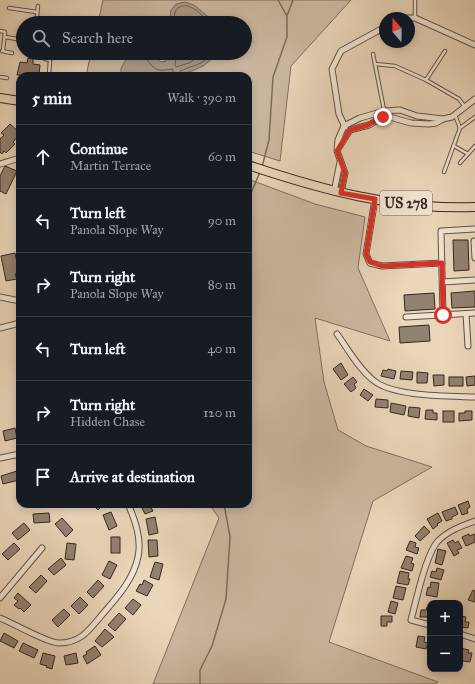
<!DOCTYPE html>
<html lang="en">
<head>
<meta charset="utf-8">
<style>
  :root { --surface:#171b24; --page:#20242c; --text:#f1f3f6; --muted:#9ea1a6; --line:#363941 }
  body { margin:0; font-family:"IM FELL Great Primer",serif; background:var(--page); color:var(--text) }
  .controls { position:absolute; right:12px; bottom:12px; display:grid; overflow:hidden; border-radius:8px; box-shadow:0 2px 10px #0003 }
  .controls button { width:36px; height:36px; display:grid; place-items:center; padding:0; border:0; border-bottom:1px solid var(--line); background:var(--surface); color:var(--text); font:20px sans-serif }
  .compass { position:absolute; left:379px; top:12px; width:36px; height:36px; border-radius:50%; background:var(--surface); box-shadow:0 2px 10px #0003; rotate:340deg }
  .stop { position:absolute; width:12px; height:12px; margin:-9px; border:3px solid #d93025; border-radius:50%; background:#fff }
  .stop.end { background:#d93025; border-color:#fff; box-shadow:0 1px 4px #0008 }
  .list { margin:0; padding:0; list-style:none }
  h2 { display:flex; justify-content:space-between; align-items:center; height:52px; margin:0; padding:0 16px; font-size:17px }
  h2 small { font-size:13px; font-weight:400; color:var(--muted) }
  .list li { display:grid; grid-template-columns:26px 1fr auto; gap:12px; align-items:center; box-sizing:border-box; height:64px; padding:0 16px; border-top:1px solid var(--line) }
  .list b { display:block; font-size:15px; white-space:nowrap }
  .list p { margin:0; font-size:13px; white-space:nowrap; color:var(--muted) }
  .list em { font-size:13px; font-style:normal; color:var(--muted) }
  .icon { flex:none; width:22px; height:22px; fill:none; stroke:currentColor; stroke-width:2; stroke-linecap:round; stroke-linejoin:round }
  .map { position:relative; flex:none; width:475px; height:684px; overflow:hidden }
  .search { position:absolute; background:var(--surface); box-shadow:0 2px 10px #0003; left:16px; top:16px; width:236px; height:44px; display:flex; align-items:center; gap:10px; box-sizing:border-box; padding:0 14px; border-radius:22px; color:var(--muted); font-size:15px }
  .panel { position:absolute; background:var(--surface); box-shadow:0 2px 10px #0003; left:16px; top:72px; width:236px; height:436px; border-radius:12px }
  .map>svg:first-child { display:block }
  .green { fill:#cbb8a0; stroke:#807061 }
  .water { fill:#ac9a86; stroke:#7c6c5e }
  .lines { fill:none; stroke-linecap:round; stroke-linejoin:round }
  .shore { stroke:#706054; stroke-width:1 }
  .stream { stroke:#7c6c5e; stroke-width:1.5 }
  .building { fill:#938271; stroke:#352722 }
  .service-casing { stroke:#625348; stroke-width:4.5 }
  .minor-casing { stroke:#625348; stroke-width:7 }
  .primary-casing { stroke:#352722; stroke-width:10 }
  .service { stroke:#f1e4d2; stroke-width:2.5 }
  .minor { stroke:#f1e4d2; stroke-width:5 }
  .primary { stroke:#ead6ba; stroke-width:8 }
  .route { stroke:#d93025; stroke-width:5 }
  .labels { text-anchor:middle; stroke-width:3; stroke-linejoin:round; paint-order:stroke }
  .shield { fill:#f1e4d2; stroke:#6d6057; stroke-width:1 }
  .shield-label { font-size:14px; font-weight:bold; fill:#352722 }
</style>
</head>
<body>
<div class="map">
<svg width="475" height="684" viewBox="0 0 475 684">
  <rect width="100%" height="100%" fill="#ead6ba"/>
  <filter id="stains"><feTurbulence type="fractalNoise" baseFrequency=".005" numOctaves="4"/><feColorMatrix values="0 0 0 0 .2 0 0 0 0 .09 0 0 0 0 .02 0 0 0 .5 -.17"/></filter>
  <radialGradient id="worn" r=".72"><stop offset=".6" stop-color="#630" stop-opacity="0"/><stop offset="1" stop-color="#630" stop-opacity=".3"/></radialGradient>
  <g class="green">
    <polygon points="103,0 351,0 291,66 280,161 248,151 248,76 86,76 91,53 245,53 245,23 98,23"/>
    <polygon points="248,179 315,204 365,217 358,268 390,341 315,318 324,382 338,430 366,446 432,467 373,501 329,642 438,682 435,684 153,684 219,518 209,504 248,504"/>
  </g>
  <g class="water">
    <polygon points="185,2 194,5 216,23 169,23 171,10 176,4"/>
    <polygon points="130,53 153,53 161,62 166,61 168,53 220,53 203,66 192,71 176,76 121,76 121,68"/>
  </g>
  <g class="lines">
    <g class="shore">
      <path d="M173,23C174,19 174,11 178,8C189,0 203,16 210,23"/>
      <path d="M145,53C146,60 152,69 160,70C164,71 169,69 173,69V76"/>
      <polyline points="177,53 175,65 176,67 189,63 205,53"/>
      <polyline points="178,76 180,71 201,63 214,53"/>
    </g>
    <g class="stream">
      <polyline points="287,16 293,0"/>
      <polyline points="262,167 269,140 273,77 287,37 287,16 278,0"/>
      <polyline points="248,200 260,172"/>
      <polyline points="200,684 200,670 212,646 226,599 230,537 224,504"/>
    </g>
  </g>
  <g class="building">
    <polygon points="46,19 72,23 46,23"/>
    <polygon points="28,58 33,59 33,64 40,65 39,76 17,75 20,62 27,63"/>
    <polygon points="10,124 20,133 20,134 13,142 15,144 6,153 4,151 2,154 0,152 0,139 4,135 1,133"/>
    <polygon points="5,166 17,171 6,194 0,191 0,176"/>
    <polygon points="453,240 468,240 469,270 454,271"/>
    <polygon points="15,253 19,273 15,274 17,279 6,281 1,256"/>
    <polygon points="475,291 475,307 452,308 451,293"/>
    <polygon points="434,293 435,309 405,311 404,295"/>
    <polygon points="429,325 430,341 400,343 399,327"/>
    <polygon points="341,363 348,375 341,380 333,369"/>
    <polygon points="388,369 396,371 394,379 381,376 383,370 387,371"/>
    <polygon points="401,371 413,372 412,380 400,379"/>
    <polygon points="417,372 428,373 427,383 417,383"/>
    <polygon points="433,375 444,375 444,385 434,386"/>
    <polygon points="475,376 475,385 467,386 466,377"/>
    <polygon points="353,377 357,382 354,384 356,388 351,392 344,384"/>
    <rect x="449" y="377" width="14" height="9"/>
    <polygon points="364,389 373,395 368,401 360,395"/>
    <polygon points="376,399 388,400 388,408 375,407"/>
    <polygon points="391,403 406,406 404,415 390,412"/>
    <polygon points="409,407 420,408 419,418 408,416"/>
    <polygon points="426,410 433,410 433,413 437,413 437,420 425,419"/>
    <rect x="443" y="411" width="11" height="11"/>
    <polygon points="465,411 472,411 472,420 459,421 459,413 465,413"/>
    <polygon points="15,428 17,438 5,441 3,431"/>
    <polygon points="17,471 19,480 3,484 1,476"/>
    <polygon points="468,501 470,507 467,509 468,513 462,515 458,505"/>
    <polygon points="92,504 104,504 98,510"/>
    <polygon points="140,504 149,504 153,511 145,514"/>
    <polygon points="455,507 458,514 452,517 452,519 446,521 442,512"/>
    <polygon points="111,512 117,526 109,530 103,515"/>
    <polygon points="49,513 50,522 34,523 33,514"/>
    <polygon points="438,513 442,521 437,524 438,525 433,529 427,519"/>
    <polygon points="155,517 158,533 149,535 146,519"/>
    <polygon points="62,518 73,530 66,537 55,524"/>
    <polygon points="24,523 30,530 18,540 12,533"/>
    <polygon points="424,526 430,532 420,541 415,536"/>
    <polygon points="469,534 469,536 475,534 475,542 466,546 462,537"/>
    <rect x="111" y="537" width="9" height="16"/>
    <polygon points="148,540 157,540 158,556 149,557"/>
    <polygon points="453,540 455,543 458,541 462,548 457,550 459,553 454,556 447,543"/>
    <polygon points="410,541 416,543 415,547 419,548 417,554 406,550"/>
    <polygon points="14,543 20,549 8,560 2,554"/>
    <polygon points="67,543 76,544 74,560 65,559"/>
    <polygon points="438,549 446,551 442,565 435,563"/>
    <polygon points="406,556 413,558 411,563 414,564 412,571 401,568"/>
    <polygon points="61,558 66,565 54,575 48,569"/>
    <polygon points="109,561 117,565 110,579 102,575"/>
    <polygon points="155,562 163,564 159,580 150,577"/>
    <polygon points="437,568 444,570 441,580 430,577 432,571 436,572"/>
    <polygon points="400,571 409,573 408,579 410,579 408,585 397,583"/>
    <polygon points="41,575 47,581 36,593 29,587"/>
    <polygon points="98,580 104,586 93,598 87,592"/>
    <polygon points="144,580 153,585 147,596 136,591 140,584 142,585"/>
    <polygon points="431,582 439,583 437,597 426,595 428,587 430,588"/>
    <polygon points="396,586 406,588 403,600 393,598"/>
    <polygon points="473,590 475,591 475,602 468,600"/>
    <polygon points="18,593 31,605 24,612 20,608 19,609 14,605 18,601 14,598"/>
    <polygon points="80,597 88,605 79,614 71,606"/>
    <polygon points="133,599 141,605 133,615 125,608"/>
    <polygon points="391,601 398,603 395,614 388,612"/>
    <polygon points="427,607 430,607 430,617 420,617 421,610 426,610"/>
    <polygon points="64,609 70,615 58,627 52,620"/>
    <polygon points="119,613 126,619 115,631 108,625"/>
    <polygon points="381,616 392,616 392,622 387,622 387,626 381,626"/>
    <polygon points="460,616 466,617 465,622 469,622 468,628 460,627"/>
    <polygon points="105,629 114,637 102,647 95,641"/>
    <polygon points="4,633 18,641 14,648 0,641"/>
    <polygon points="418,636 425,637 424,642 428,643 426,649 416,647"/>
    <polygon points="23,643 38,650 34,658 19,651"/>
    <polygon points="95,646 101,655 87,664 83,656 87,654 86,652"/>
    <polygon points="460,648 469,650 468,653 472,653 470,662 462,661 462,659 460,659"/>
    <polygon points="43,653 55,656 52,669 46,667 47,666 40,664"/>
    <polygon points="76,653 78,663 66,665 64,656"/>
  </g>
  <g class="lines">
    <g class="service-casing">
      <g id="service">
        <polyline points="415,0 415,17"/>
        <polyline points="9,8 37,12"/>
        <polyline points="37,16 38,6"/>
        <polyline points="0,31 5,32 3,50"/>
        <polyline points="5,37 23,40"/>
        <polyline points="2,51 12,53"/>
        <polyline points="373,54 384,110"/>
        <polyline points="45,59 50,60 49,76"/>
        <polyline points="375,64 395,66 426,80 459,99 465,107"/>
        <polyline points="0,77 7,78"/>
        <polyline points="426,80 445,51"/>
        <polyline points="460,128 475,117"/>
        <polyline points="454,146 468,154"/>
        <polyline points="460,163 475,146"/>
        <polyline points="444,172 460,128 455,115"/>
      </g>
    </g>
    <g class="minor-casing">
      <g id="minor">
        <polyline points="406,18 415,18 475,45"/>
        <polyline points="345,127 339,114 332,69 341,51 385,27"/>
        <polyline points="338,149 350,130 369,125 383,117 386,116 411,123 429,124 436,123 443,119 452,117 475,99"/>
        <polyline points="0,164 20,158"/>
        <polyline points="334,192 340,162"/>
        <polyline points="341,193 345,173 337,151 338,140 344,126 360,118 384,111 400,110 417,116 443,119"/>
        <polyline points="375,199 366,254 370,263 382,266 442,263"/>
        <polyline points="474,241 475,258"/>
        <polyline points="443,282 475,280"/>
        <polyline points="0,297 20,301"/>
        <polyline points="466,314 468,346"/>
        <polyline points="443,315 441,231 475,229"/>
        <polyline points="406,317 475,313"/>
        <polyline points="0,328 20,323"/>
        <path d="M337,334C348,349 358,368 373,380C392,397 450,396 475,397"/>
        <polyline points="0,458 20,454"/>
        <polyline points="0,598 42,548"/>
        <path d="M0,618C13,623 47,643 59,643C66,643 75,641 82,636C89,631 95,623 101,616C116,598 133,581 138,557C142,539 135,520 128,504"/>
        <path d="M430,625L411,620C416,601 426,554 438,541C448,531 461,526 475,521"/>
        <polyline points="460,634 475,639"/>
      </g>
    </g>
    <g class="primary-casing">
      <g id="primary">
        <polyline points="0,98 20,101"/>
        <path d="M248,165C322,190 396,210 475,207"/>
      </g>
    </g>
    <use href="#service" class="service"/>
    <use href="#minor" class="minor"/>
    <use href="#primary" class="primary"/>
  </g>
  <g class="lines">
    <polyline class="route" points="383,117 368,125 350,130 337,151 345,173 341,193 375,199 366,254 370,262 382,266 442,263 443,315"/>
  </g>
  <g class="labels">
    <rect class="shield" x="380" y="191" width="52" height="24" rx="3"/>
    <g class="shield-label">
      <text x="406" y="208">US 278</text>
    </g>
  </g>
  <rect width="100%" height="100%" filter="url(#stains)"/>
  <rect width="100%" height="100%" fill="url(#worn)"/>
</svg>
<div class="controls">
<button>+</button>
<button>−</button>
</div>
<svg class="compass" viewBox="-18 -18 36 36"><path d="M0-13l5 13h-10z" fill="#e53935"/><path d="M0 13l5-13h-10z" fill="#9ea1a6"/></svg>
<div class="stop" style="left:443px;top:315px"></div>
<div class="stop end" style="left:383px;top:117px"></div>
<div class="search"><svg class="icon" aria-label="search" viewBox="0 0 24 24"><circle cx="10" cy="10" r="6"/><path d="M15 15l6 6"/></svg>Search here</div>
<section class="panel">
<h2>5 min<small>Walk · 390 m</small></h2>
<ul class="list">
<li><svg class="icon" aria-label="ahead" viewBox="0 0 24 24"><path d="M12 20V5M6 11l6-6 6 6"/></svg><div><b>Continue</b><p>Martin Terrace</p></div><em>60 m</em></li>
<li><svg class="icon" aria-label="left" viewBox="0 0 24 24"><path d="M17 20v-9H6M10 6l-5 5 5 5"/></svg><div><b>Turn left</b><p>Panola Slope Way</p></div><em>90 m</em></li>
<li><svg class="icon" aria-label="right" viewBox="0 0 24 24"><path d="M7 20v-9h11M14 6l5 5-5 5"/></svg><div><b>Turn right</b><p>Panola Slope Way</p></div><em>80 m</em></li>
<li><svg class="icon" aria-label="left" viewBox="0 0 24 24"><path d="M17 20v-9H6M10 6l-5 5 5 5"/></svg><div><b>Turn left</b></div><em>40 m</em></li>
<li><svg class="icon" aria-label="right" viewBox="0 0 24 24"><path d="M7 20v-9h11M14 6l5 5-5 5"/></svg><div><b>Turn right</b><p>Hidden Chase</p></div><em>120 m</em></li>
<li><svg class="icon" aria-label="arrive" viewBox="0 0 24 24"><path d="M6 21V4h12l-3 4 3 4H6"/></svg><div><b>Arrive at destination</b></div></li>
</ul>
</section>
</div>
</body>
</html>
